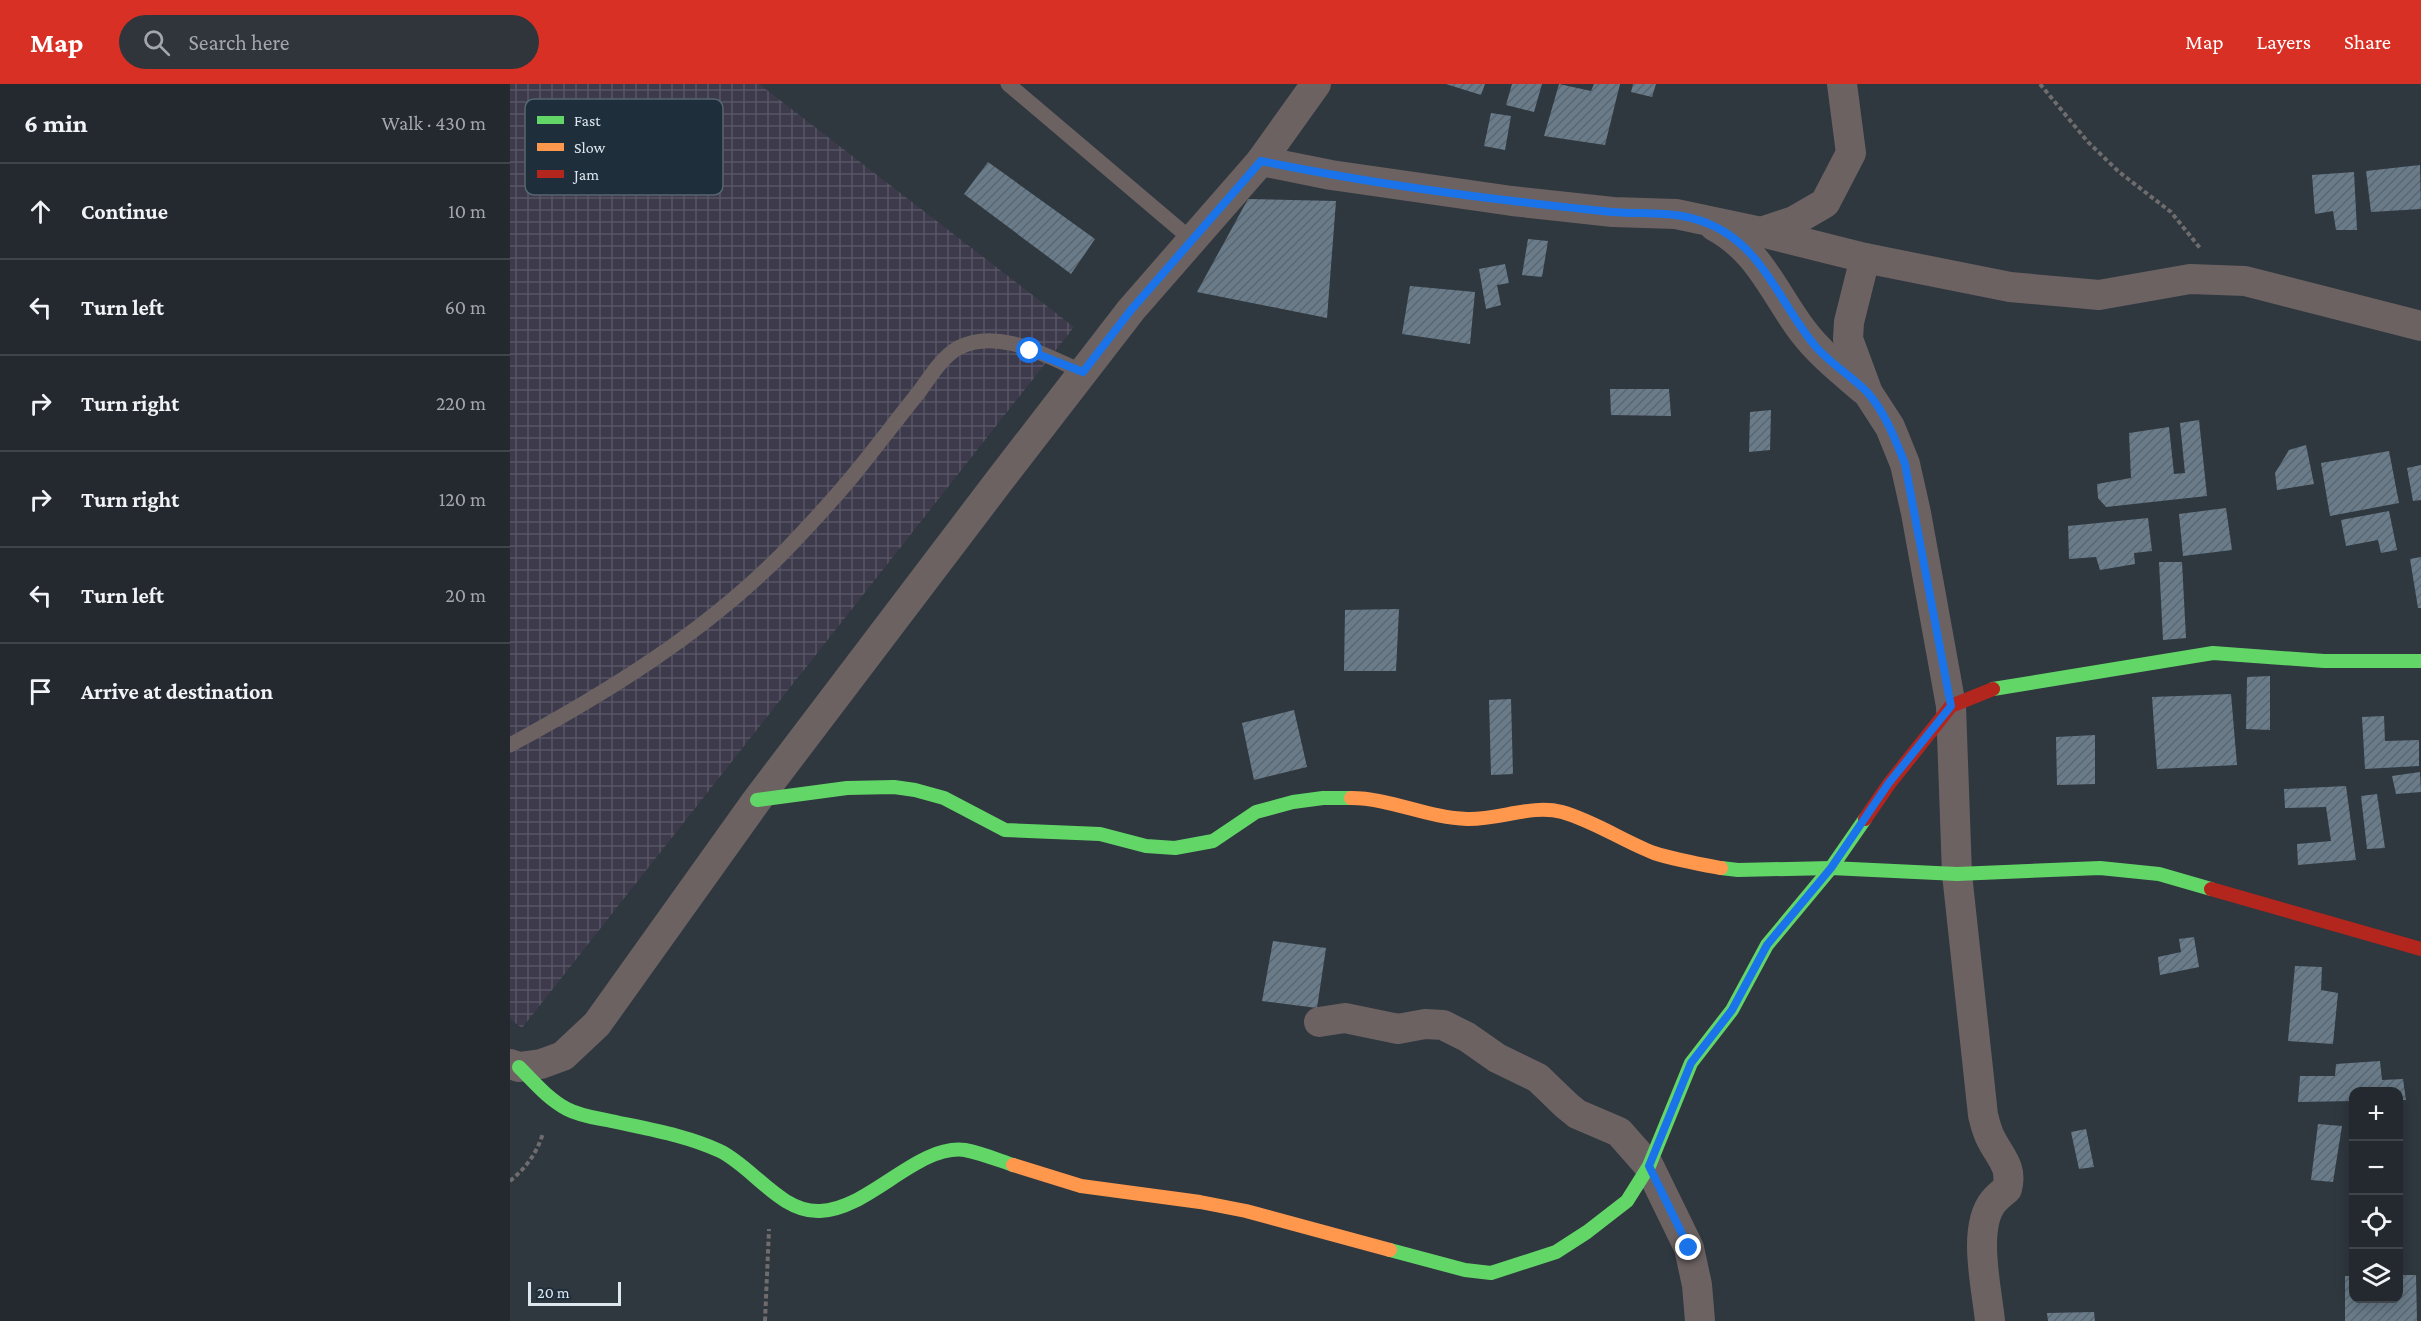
<!DOCTYPE html>
<html lang="en">
<head>
<meta charset="utf-8">
<style>
  :root { --surface:#23292f; --page:#2f353b; --text:#f1f3f6; --muted:#a3a6aa; --line:#40454b; --accent:#d93025 }
  body { margin:0; font-family:"Crimson Pro",serif; background:var(--page); color:var(--text) }
  .controls { position:absolute; right:18px; bottom:18px; display:grid; overflow:hidden; border-radius:12px; box-shadow:0 3px 15px #0003 }
  .controls button { width:54px; height:54px; display:grid; place-items:center; padding:0; border:0; border-bottom:2px solid var(--line); background:var(--surface); color:var(--text); font:30px sans-serif }
  .scale { position:absolute; left:18px; bottom:15px; width:93px; box-sizing:border-box; padding-left:6px; border:3px solid #dde7ef; border-top:0; font-size:16px; line-height:21px; white-space:nowrap; color:#dde7ef; -webkit-text-stroke:4px #1e2e3b; paint-order:stroke }
  .stop { position:absolute; width:18px; height:18px; margin:-14px; border:4px solid #1a73e8; border-radius:50%; background:#fff }
  .stop.end { background:#1a73e8; border-color:#fff; box-shadow:0 2px 6px #0008 }
  .list { margin:0; padding:0; list-style:none }
  h2 { display:flex; justify-content:space-between; align-items:center; height:78px; margin:0; padding:0 24px; font-size:26px }
  h2 small { font-size:20px; font-weight:400; color:var(--muted) }
  .list li { display:grid; grid-template-columns:39px 1fr auto; gap:18px; align-items:center; box-sizing:border-box; height:96px; padding:0 24px; border-top:2px solid var(--line) }
  .list b { display:block; font-size:22px; white-space:nowrap }
  .list em { font-size:20px; font-style:normal; color:var(--muted) }
  .icon { flex:none; width:33px; height:33px; fill:none; stroke:currentColor; stroke-width:2; stroke-linecap:round; stroke-linejoin:round }
  .map { position:relative; flex:none; width:1911px; height:1237px; overflow:hidden }
  header { display:flex; align-items:center; gap:36px; box-sizing:border-box; height:84px; padding:0 30px; background:var(--accent); color:#fff }
  header strong { font-size:28px }
  nav { display:flex; gap:33px; margin-inline-start:auto; font-size:21px }
  .search { width:420px; height:54px; background:var(--page); display:flex; align-items:center; gap:15px; box-sizing:border-box; padding:0 21px; border-radius:33px; color:var(--muted); font-size:22px }
  main { display:flex }
  aside { flex:1; background:var(--surface) }
  .map>svg:first-child { display:block }
  .industrial { fill:url(#industrial-grid) }
  .building { fill:url(#building-hatch) }
  .lines { fill:none; stroke-linecap:round; stroke-linejoin:round }
  .path { stroke:#6f6c6d; stroke-width:4; stroke-dasharray:4.5 3; stroke-linecap:butt }
  .lane { stroke:#6c6262; stroke-width:15 }
  .street { stroke:#6c6262; stroke-width:30 }
  .fast { stroke:#63d668; stroke-width:14 }
  .slow { stroke:#ff974d; stroke-width:14 }
  .jam { stroke:#b3261e; stroke-width:14 }
  .route { stroke:#1a73e8; stroke-width:8 }
  .key { fill:#1e2e3b; stroke:#576671; stroke-width:1.5 }
  .key-label { font-size:16px; fill:#dde7ef }
</style>
</head>
<body>
<header>
<strong>Map</strong>
<div class="search"><svg class="icon" aria-label="search" viewBox="0 0 24 24"><circle cx="10" cy="10" r="6"/><path d="M15 15l6 6"/></svg>Search here</div>
<nav><a>Map</a><a>Layers</a><a>Share</a></nav>
</header>
<main>
<aside>
<h2>6 min<small>Walk · 430 m</small></h2>
<ul class="list">
<li><svg class="icon" aria-label="ahead" viewBox="0 0 24 24"><path d="M12 20V5M6 11l6-6 6 6"/></svg><div><b>Continue</b></div><em>10 m</em></li>
<li><svg class="icon" aria-label="left" viewBox="0 0 24 24"><path d="M17 20v-9H6M10 6l-5 5 5 5"/></svg><div><b>Turn left</b></div><em>60 m</em></li>
<li><svg class="icon" aria-label="right" viewBox="0 0 24 24"><path d="M7 20v-9h11M14 6l5 5-5 5"/></svg><div><b>Turn right</b></div><em>220 m</em></li>
<li><svg class="icon" aria-label="right" viewBox="0 0 24 24"><path d="M7 20v-9h11M14 6l5 5-5 5"/></svg><div><b>Turn right</b></div><em>120 m</em></li>
<li><svg class="icon" aria-label="left" viewBox="0 0 24 24"><path d="M17 20v-9H6M10 6l-5 5 5 5"/></svg><div><b>Turn left</b></div><em>20 m</em></li>
<li><svg class="icon" aria-label="arrive" viewBox="0 0 24 24"><path d="M6 21V4h12l-3 4 3 4H6"/></svg><div><b>Arrive at destination</b></div></li>
</ul>
</aside>
<div class="map">
<svg width="1911" height="1237" viewBox="0 0 1911 1237">
  <defs>
    <pattern id="industrial-grid" width="8" height="8" patternUnits="userSpaceOnUse" patternTransform="scale(1.5)"><rect width="8" height="8" fill="#3c3a4b"/><path d="M0 4h8M4 0v8" fill="none" stroke="#585665"/></pattern>
    <pattern id="building-hatch" width="6" height="6" patternUnits="userSpaceOnUse" patternTransform="scale(1.5)"><rect width="6" height="6" fill="#6a7c8a"/><path d="M-1 1l2-2M0 6l6-6M5 7l2-2" fill="none" stroke="#5a6670"/></pattern>
  </defs>
  <rect width="100%" height="100%" fill="#2f373f"/>
  <polygon class="industrial" points="0,0 249,0 564,243 12,944 0,935"/>
  <g class="building">
    <polygon points="936,0 975,0 971,11"/>
    <polygon points="1002,0 1032,0 1024,28 996,21"/>
    <polygon points="1049,0 1081,7 1084,0 1110,0 1095,61 1034,52"/>
    <polygon points="1123,0 1146,0 1142,13 1121,8"/>
    <polygon points="981,29 1001,32 995,66 974,62"/>
    <polygon points="478,78 585,155 561,190 454,110"/>
    <polygon points="1910,81 1911,125 1861,128 1856,87"/>
    <polygon points="1844,88 1847,146 1826,146 1823,127 1805,130 1802,91"/>
    <polygon points="738,115 826,117 817,234 687,208"/>
    <polygon points="1018,155 1038,157 1032,193 1012,191"/>
    <polygon points="995,180 999,199 987,201 991,221 976,225 969,185"/>
    <polygon points="900,202 965,208 960,260 892,250"/>
    <polygon points="1100,305 1159,305 1161,332 1101,331"/>
    <polygon points="1261,326 1260,366 1239,368 1240,328"/>
    <polygon points="1689,336 1697,412 1596,423 1588,414 1587,400 1621,394 1619,349 1659,343 1664,390 1675,389 1670,339"/>
    <polygon points="1796,361 1804,400 1767,406 1765,389 1779,366"/>
    <polygon points="1879,367 1889,419 1820,432 1811,379"/>
    <polygon points="1911,381 1911,416 1903,417 1897,384"/>
    <polygon points="1716,424 1722,466 1673,472 1669,430"/>
    <polygon points="1879,427 1887,466 1871,469 1868,456 1836,462 1831,436"/>
    <polygon points="1638,434 1642,467 1624,469 1625,480 1590,486 1586,473 1559,475 1558,442"/>
    <polygon points="1911,473 1911,524 1908,524 1900,475"/>
    <polygon points="1649,478 1672,478 1676,554 1653,556"/>
    <polygon points="889,525 886,587 834,587 835,526"/>
    <polygon points="1760,592 1760,646 1736,645 1737,593"/>
    <polygon points="1721,610 1727,681 1647,685 1642,613"/>
    <polygon points="1001,615 1003,690 981,691 979,616"/>
    <polygon points="784,626 797,683 744,696 732,639"/>
    <polygon points="1874,632 1875,657 1909,656 1909,682 1855,685 1852,633"/>
    <polygon points="1585,651 1585,700 1547,701 1546,653"/>
    <polygon points="1910,688 1911,708 1886,710 1882,692"/>
    <polygon points="1836,702 1846,776 1788,781 1787,760 1821,757 1816,723 1775,724 1774,705"/>
    <polygon points="1867,710 1875,764 1857,765 1851,712"/>
    <polygon points="1684,853 1689,883 1650,891 1648,873 1671,868 1669,855"/>
    <polygon points="763,857 816,864 807,924 752,917"/>
    <polygon points="1785,882 1812,883 1811,906 1828,909 1823,960 1778,957"/>
    <polygon points="1870,977 1872,996 1893,995 1896,1016 1888,1016 1888,1008 1844,1008 1844,1017 1788,1018 1790,992 1825,992 1826,980"/>
    <polygon points="1808,1040 1832,1042 1823,1098 1801,1096"/>
    <polygon points="1576,1045 1584,1083 1569,1085 1561,1048"/>
    <polygon points="1888,1191 1906,1191 1907,1237 1835,1237 1835,1192 1844,1192 1844,1214 1888,1214"/>
    <polygon points="1584,1228 1585,1237 1538,1237 1537,1229"/>
  </g>
  <g class="lines">
    <g class="path">
      <polyline points="1530,0 1578,58 1609,88 1661,128 1690,164"/>
      <path d="M0,1097C16,1084 27,1069 33,1049"/>
      <polyline points="255,1237 259,1145"/>
    </g>
    <g class="lane">
      <polyline points="498,0 682,156"/>
      <path d="M0,661C98,608 192,550 271,471C298,443 326,413 350,383C370,358 389,333 409,308C420,293 432,273 448,264C488,243 536,272 573,288"/>
    </g>
    <g class="street">
      <polyline points="751,77 821,91 1002,117 1103,128 1166,130 1251,148 1355,174 1500,203 1589,211 1680,195 1735,197 1911,242"/>
      <path d="M1204,142C1249,166 1263,207 1292,246C1309,269 1332,287 1354,306"/>
      <polyline points="1251,148 1284,137 1315,119 1341,69 1332,0"/>
      <path d="M1355,174L1339,238L1338,255L1358,309L1380,343L1395,380L1406,429L1441,622L1447,790L1473,1031C1475,1039 1477,1048 1481,1055C1490,1073 1503,1083 1497,1105C1492,1109 1487,1113 1483,1118C1462,1145 1477,1205 1480,1237"/>
      <polyline points="809,938 835,934 888,945 915,940 933,941 957,953 987,974 1028,994 1056,1021 1067,1030 1109,1048 1139,1082 1179,1164 1187,1201 1190,1237"/>
      <polyline points="0,980 9,983 31,980 53,972 87,940 247,716 489,397 621,226 751,77 806,0"/>
    </g>
    <g class="fast">
      <polyline points="1483,605 1703,569 1814,577 1911,577"/>
      <polyline points="247,716 337,704 384,703 405,706 434,714 495,746 590,750 636,762 665,764 703,757 746,728 783,718 813,714 841,714"/>
      <polyline points="1211,784 1228,786 1321,784 1447,790 1590,784 1649,790 1701,805"/>
      <path d="M9,983C24,998 38,1015 57,1025C70,1032 86,1034 101,1037C137,1045 176,1051 210,1067C243,1083 271,1129 310,1127C360,1125 407,1060 455,1066C471,1069 488,1076 503,1081"/>
      <polyline points="880,1166 955,1186 981,1189 1046,1168 1077,1148 1117,1117 1139,1082 1181,979 1222,926 1257,861 1321,784 1355,735"/>
    </g>
    <g class="slow">
      <path d="M841,714C880,714 918,734 957,735C989,736 1022,720 1052,728C1084,737 1113,757 1144,769C1166,776 1189,780 1211,784"/>
      <polyline points="503,1081 571,1102 690,1118 736,1127 880,1166"/>
    </g>
    <g class="jam">
      <polyline points="1355,735 1379,700 1441,622 1483,605"/>
      <polyline points="1701,805 1911,865"/>
    </g>
  </g>
  <g class="lines">
    <path class="route" d="M520,267L573,288L621,226L751,77C834,94 919,107 1003,117C1036,121 1069,125 1102,128C1143,131 1176,125 1213,147C1257,173 1274,226 1306,263C1321,280 1341,292 1357,308C1375,328 1385,355 1395,380L1441,622L1378,700L1321,784L1257,861L1222,926L1181,979L1139,1082L1179,1164"/>
  </g>
  <rect x="15" y="15" width="198" height="96" rx="9" class="key"/>
  <rect x="27" y="32" width="27" height="8" fill="#63d668"/>
  <rect x="27" y="59" width="27" height="8" fill="#ff974d"/>
  <rect x="27" y="86" width="27" height="8" fill="#b3261e"/>
  <g class="key-label">
    <text x="64" y="42">Fast</text>
    <text x="64" y="69">Slow</text>
    <text x="64" y="96">Jam</text>
  </g>
</svg>
<div class="controls">
<button>+</button>
<button>−</button>
<button><svg class="icon" aria-label="locate" viewBox="0 0 24 24"><circle cx="12" cy="12" r="6"/><path d="M12 2v4M12 18v4M2 12h4M18 12h4"/></svg></button>
<button><svg class="icon" aria-label="layers" viewBox="0 0 24 24"><path d="M12 4l9 5-9 5-9-5zM3 14l9 5 9-5"/></svg></button>
</div>
<div class="scale">20 m</div>
<div class="stop" style="left:520px;top:267px"></div>
<div class="stop end" style="left:1179px;top:1164px"></div>
</div>
</main>
</body>
</html>
